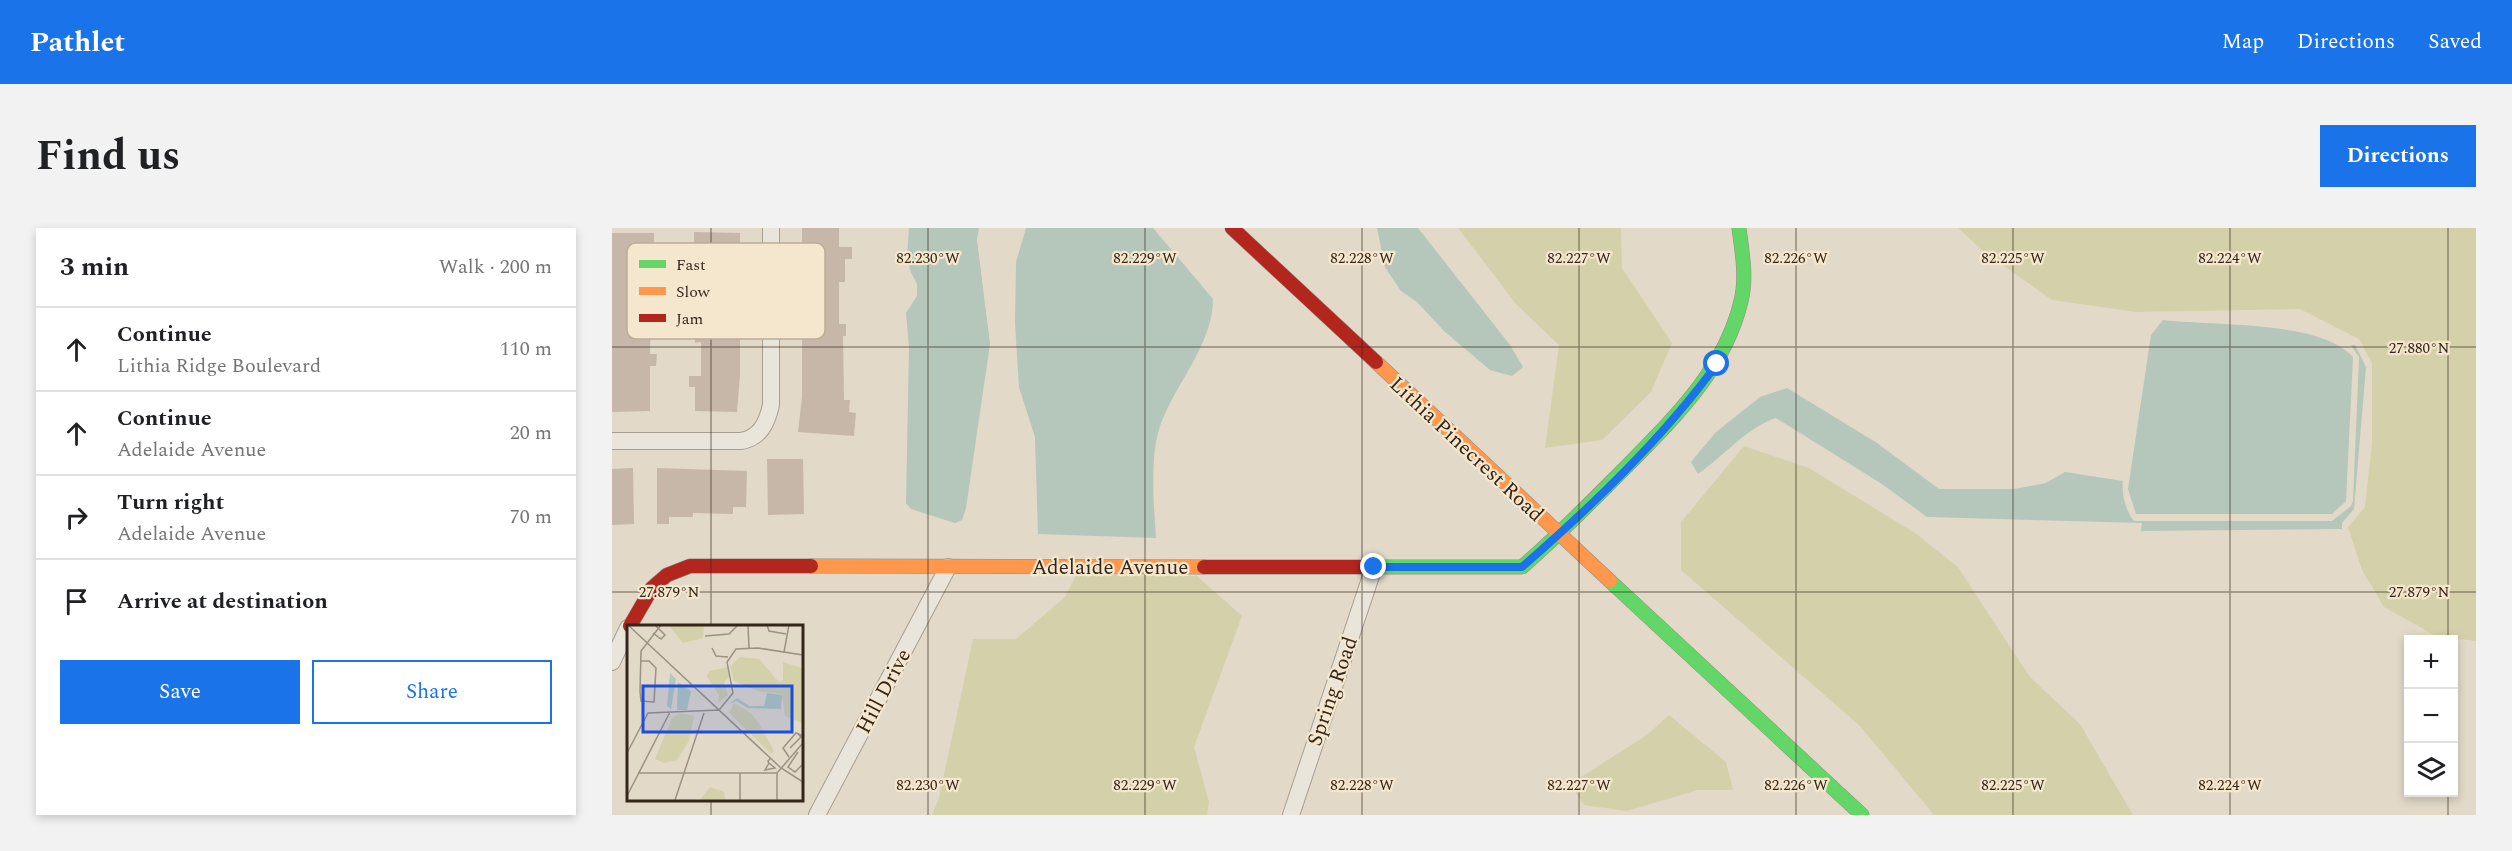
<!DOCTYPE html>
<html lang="en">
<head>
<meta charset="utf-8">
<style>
  :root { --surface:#fff; --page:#f2f2f2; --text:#202124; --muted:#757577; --line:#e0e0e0; --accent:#1a73e8 }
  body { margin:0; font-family:Spectral,serif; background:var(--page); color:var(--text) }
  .controls { position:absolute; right:18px; bottom:18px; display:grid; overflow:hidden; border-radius:0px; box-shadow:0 3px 9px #0003 }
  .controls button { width:54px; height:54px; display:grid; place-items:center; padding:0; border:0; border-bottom:2px solid var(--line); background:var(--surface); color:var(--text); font:30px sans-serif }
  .stop { position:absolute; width:18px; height:18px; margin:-14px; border:4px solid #1a73e8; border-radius:50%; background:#fff }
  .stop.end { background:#1a73e8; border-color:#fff; box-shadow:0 2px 6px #0008 }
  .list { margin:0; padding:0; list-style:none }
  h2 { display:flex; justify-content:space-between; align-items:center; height:78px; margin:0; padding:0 24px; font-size:26px }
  h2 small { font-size:20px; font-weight:400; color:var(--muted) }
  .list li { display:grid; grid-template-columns:39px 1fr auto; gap:18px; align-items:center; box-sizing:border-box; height:84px; padding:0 24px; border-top:2px solid var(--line) }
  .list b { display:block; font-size:22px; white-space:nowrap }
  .list p { margin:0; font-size:20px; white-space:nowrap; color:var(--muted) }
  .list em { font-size:20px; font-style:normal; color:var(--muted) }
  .actions { display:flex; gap:12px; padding:18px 24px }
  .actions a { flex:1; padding:14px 0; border:2px solid var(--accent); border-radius:0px; text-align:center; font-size:21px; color:var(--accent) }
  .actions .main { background:var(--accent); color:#fff }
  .icon { flex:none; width:33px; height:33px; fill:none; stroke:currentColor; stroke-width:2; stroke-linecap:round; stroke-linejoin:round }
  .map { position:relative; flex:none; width:1864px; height:587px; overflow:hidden; border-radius:0px }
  header { display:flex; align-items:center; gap:36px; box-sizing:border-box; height:84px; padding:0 30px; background:var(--accent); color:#fff }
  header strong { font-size:28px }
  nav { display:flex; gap:33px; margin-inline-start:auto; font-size:21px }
  .intro { display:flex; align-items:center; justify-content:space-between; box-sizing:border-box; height:144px; padding:0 36px }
  h1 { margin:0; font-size:42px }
  .button { padding:15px 27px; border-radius:0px; background:var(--accent); color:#fff; font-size:21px; font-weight:700 }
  main { display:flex; gap:36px; padding:0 36px }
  aside { flex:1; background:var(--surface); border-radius:0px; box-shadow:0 3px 9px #0003 }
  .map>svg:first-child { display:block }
  .green { fill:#d4d1aa }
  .water { fill:#b4c7ba }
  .building { fill:#c6b7a9 }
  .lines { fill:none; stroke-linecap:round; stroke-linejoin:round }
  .street-casing { stroke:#a79e92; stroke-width:18 }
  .fast-casing { stroke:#968d82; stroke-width:15 }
  .slow-casing { stroke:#968d82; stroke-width:15 }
  .jam-casing { stroke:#968d82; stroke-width:15 }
  .street { stroke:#eae5db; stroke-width:16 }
  .fast { stroke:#63d668; stroke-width:14 }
  .slow { stroke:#ff974d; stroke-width:14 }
  .jam { stroke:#b3261e; stroke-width:14 }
  .route { stroke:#1a73e8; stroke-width:8 }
  .ticks { fill:none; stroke:#35261b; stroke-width:1.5; stroke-opacity:0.45 }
  .labels { text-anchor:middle; stroke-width:4.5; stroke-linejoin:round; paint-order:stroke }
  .street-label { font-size:21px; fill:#35261b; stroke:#f5e7cd }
  .inset-road { fill:none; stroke:#9d9183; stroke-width:1.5 }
  .view { fill:#1d4ed8; fill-opacity:0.15; stroke:#1d4ed8; stroke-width:3 }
  .inset-edge { fill:none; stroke:#35261b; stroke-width:3 }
  .key { fill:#f5e7cd; stroke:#bbad98; stroke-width:1.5 }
  .key-label { font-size:16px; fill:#35261b }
  .ticks-label { font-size:15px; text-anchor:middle; fill:#35261b; stroke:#f5e7cd; stroke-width:4.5; stroke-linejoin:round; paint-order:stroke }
</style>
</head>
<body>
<header>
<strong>Pathlet</strong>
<nav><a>Map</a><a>Directions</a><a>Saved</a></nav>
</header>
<div class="intro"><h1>Find us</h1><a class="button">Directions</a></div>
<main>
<aside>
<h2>3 min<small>Walk · 200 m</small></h2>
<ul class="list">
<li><svg class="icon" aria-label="ahead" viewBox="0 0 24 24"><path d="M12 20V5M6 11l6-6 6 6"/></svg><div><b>Continue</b><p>Lithia Ridge Boulevard</p></div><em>110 m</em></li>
<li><svg class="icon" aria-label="ahead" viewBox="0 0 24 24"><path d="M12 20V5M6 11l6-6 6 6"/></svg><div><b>Continue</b><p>Adelaide Avenue</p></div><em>20 m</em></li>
<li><svg class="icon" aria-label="right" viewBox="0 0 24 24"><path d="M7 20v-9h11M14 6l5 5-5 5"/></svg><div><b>Turn right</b><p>Adelaide Avenue</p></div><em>70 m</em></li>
<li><svg class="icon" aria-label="arrive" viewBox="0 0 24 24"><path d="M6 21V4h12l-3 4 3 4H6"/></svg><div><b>Arrive at destination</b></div></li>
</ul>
<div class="actions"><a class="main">Save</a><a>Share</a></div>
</aside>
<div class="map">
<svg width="1864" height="587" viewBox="0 0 1864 587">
  <rect width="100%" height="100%" fill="#e2d9c8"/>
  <g class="green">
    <polygon points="846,0 1009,0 1010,40 1060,115 1039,164 990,212 933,220 947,117 904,76"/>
    <polygon points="1346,0 1864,0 1864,413 1824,408 1772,379 1750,342 1736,299 1753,279 1760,215 1760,135 1747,111 1688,81 1524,84 1440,72 1372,24"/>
    <polygon points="1132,218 1197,240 1303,305 1346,339 1418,449 1468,496 1521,587 1322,587 1248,498 1069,342 1069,294"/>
    <polygon points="464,347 585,348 630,388 582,519 597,574 595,587 320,587 327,570 361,411 404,411 453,369"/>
    <polygon points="1057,487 1114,534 1121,562 1086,562 1015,583 972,577 958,556 1035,507"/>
  </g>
  <g class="water">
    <polygon points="297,0 367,0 365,12 378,116 354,280 350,292 343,295 299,281 294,275 297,119 294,85 305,68 305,56 298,42 295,28"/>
    <path d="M414,0H541L601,71C601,113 568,151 552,188C536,221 542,275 544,310L426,306L423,209L407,159L403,95L404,34Z"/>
    <polygon points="765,0 806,0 898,117 911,139 900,148 878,142 832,103 805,74 789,63 773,39"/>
    <path d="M1551,92C1599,98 1709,92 1741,129L1734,273L1720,286H1524L1516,261L1539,107Z"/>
    <path d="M1739,117H1743L1754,139L1742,281L1730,295V301L1529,303L1530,295L1315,289L1270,256L1164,190C1134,200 1112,228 1086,246L1079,234L1103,205L1148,169L1175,160L1265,215L1327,261H1402L1434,255L1453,244L1511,253C1509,265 1514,284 1522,293H1720L1739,278L1741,273L1747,129Z"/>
  </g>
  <g class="building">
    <polygon points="190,0 227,0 227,19 240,19 240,31 233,31 233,54 227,54 227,96 234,96 234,108 231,108 232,172 238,172 237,184 244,185 242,208 186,204 190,169"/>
    <polygon points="82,4 128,5 128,148 125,184 83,183 83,159 77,159 77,148 89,148 89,114 83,115 82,91 76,91 76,69 83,69 83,55 88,55 89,17 82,17"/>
    <polygon points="0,5 42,5 42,16 49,17 49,41 32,41 32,69 39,68 38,126 45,126 44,138 38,138 38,183 0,184"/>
    <polygon points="155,231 191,231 192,286 156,287"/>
    <polygon points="21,240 22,296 0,297 0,241"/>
    <polygon points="45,240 135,243 134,279 121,279 121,286 81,285 81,289 57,289 57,296 45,296"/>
  </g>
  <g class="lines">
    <g class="street-casing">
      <g id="street">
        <path d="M0,213H129C148,210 155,195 159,177V0"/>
        <polyline points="0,434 16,400"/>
        <polyline points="205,587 336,339"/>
        <polyline points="679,587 762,339"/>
      </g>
    </g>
    <g class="fast-casing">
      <g id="fast">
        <path d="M763,339H910C946,308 979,274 1013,240C1061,191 1113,142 1129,73C1135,49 1130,24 1127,0"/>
        <polyline points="998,353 1250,587"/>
      </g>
    </g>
    <g class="slow-casing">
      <g id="slow">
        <polyline points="764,134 998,353"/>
        <polyline points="199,338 592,339"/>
      </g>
    </g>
    <g class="jam-casing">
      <g id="jam">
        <polyline points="620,0 764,134"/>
        <polyline points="592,339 763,339"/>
        <polyline points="18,398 40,360 55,347 78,338 199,338"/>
      </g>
    </g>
    <use href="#street" class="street"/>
    <use href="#fast" class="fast"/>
    <use href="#slow" class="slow"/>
    <use href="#jam" class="jam"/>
  </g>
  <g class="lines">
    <path class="route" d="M762,339H910C980,278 1050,211 1105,136"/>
  </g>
  <path class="ticks" d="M99,0V398M316,0V587M533,0V587M750,0V587M967,0V587M1184,0V587M1401,0V587M1618,0V587M1836,0V412M0,119H1864M0,364H1864M1836,564V587M99,570V587"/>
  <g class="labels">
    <g class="street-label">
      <text transform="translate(855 221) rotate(43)" y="7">Lithia Pinecrest Road</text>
      <text x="498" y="346">Adelaide Avenue</text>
      <text transform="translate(271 463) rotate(-62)" y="7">Hill Drive</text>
      <text transform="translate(720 463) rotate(-71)" y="7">Spring Road</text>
    </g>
  </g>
  <g transform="translate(15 397)">
    <rect width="176" height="176" fill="#e2d9c8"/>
    <path d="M41,0H77L76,13L56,18ZM113,32L132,34L152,57L156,55V37L175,43V98L158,91L155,69L131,66L107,56L103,41ZM101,42L103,51L97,57L101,70L91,78L92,70L80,52L82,46ZM107,78L124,88L133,100L147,126L144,129L102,88ZM53,88L67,91L62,116L50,135L37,138L28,134L45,93ZM83,162L97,167L98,175H73Z" fill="#d4d1aa"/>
    <path d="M43,48L49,54L44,84L40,81ZM51,57L64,66L60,85H50ZM140,68L155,70L154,84L121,83L109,76L102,79L110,73L122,81H137Z" fill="#b4c7ba"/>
    <path class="inset-road" d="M1,0L154,143L176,157M121,0L122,23M140,0L142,6L159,9M26,8L34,14L38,10L28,0M78,11L102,9L111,0M85,23L89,31L101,32M157,27L162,0M14,36H22L29,43L27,77L14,76L13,66L14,26L34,0M163,123L174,112L171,109M171,127L161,142L168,147L176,139M0,128L21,88L92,85L106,68L100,37L109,24L131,23L176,30M162,132L156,123L169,108L176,111M142,138L138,145L148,143L142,138L141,136L144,133M11,148H150M113,148V175M0,171L43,87M48,175L77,88M150,175V148L176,118"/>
    <path class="view" d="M16,61H165V107H16Z"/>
    <rect width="176" height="176" class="inset-edge"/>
  </g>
  <rect x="15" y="15" width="198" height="96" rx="9" class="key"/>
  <rect x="27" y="32" width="27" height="8" fill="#63d668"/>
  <rect x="27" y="59" width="27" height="8" fill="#ff974d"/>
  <rect x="27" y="86" width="27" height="8" fill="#b3261e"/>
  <g class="key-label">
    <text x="64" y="42">Fast</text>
    <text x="64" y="69">Slow</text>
    <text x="64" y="96">Jam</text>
  </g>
  <g class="ticks-label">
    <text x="316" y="35">82.230°W</text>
    <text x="533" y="35">82.229°W</text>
    <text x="750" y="35">82.228°W</text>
    <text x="967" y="35">82.227°W</text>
    <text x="1184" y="35">82.226°W</text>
    <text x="1401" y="35">82.225°W</text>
    <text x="1618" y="35">82.224°W</text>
    <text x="1807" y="125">27.880°N</text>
    <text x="57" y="369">27.879°N</text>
    <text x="1807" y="369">27.879°N</text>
    <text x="316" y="562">82.230°W</text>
    <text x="533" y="562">82.229°W</text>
    <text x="750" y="562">82.228°W</text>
    <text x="967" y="562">82.227°W</text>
    <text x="1184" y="562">82.226°W</text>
    <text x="1401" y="562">82.225°W</text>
    <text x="1618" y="562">82.224°W</text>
  </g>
</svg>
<div class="controls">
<button>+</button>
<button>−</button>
<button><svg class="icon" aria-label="layers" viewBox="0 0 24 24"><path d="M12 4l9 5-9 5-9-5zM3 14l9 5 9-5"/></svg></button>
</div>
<div class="stop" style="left:1105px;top:136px"></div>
<div class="stop end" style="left:762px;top:339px"></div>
</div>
</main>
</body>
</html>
